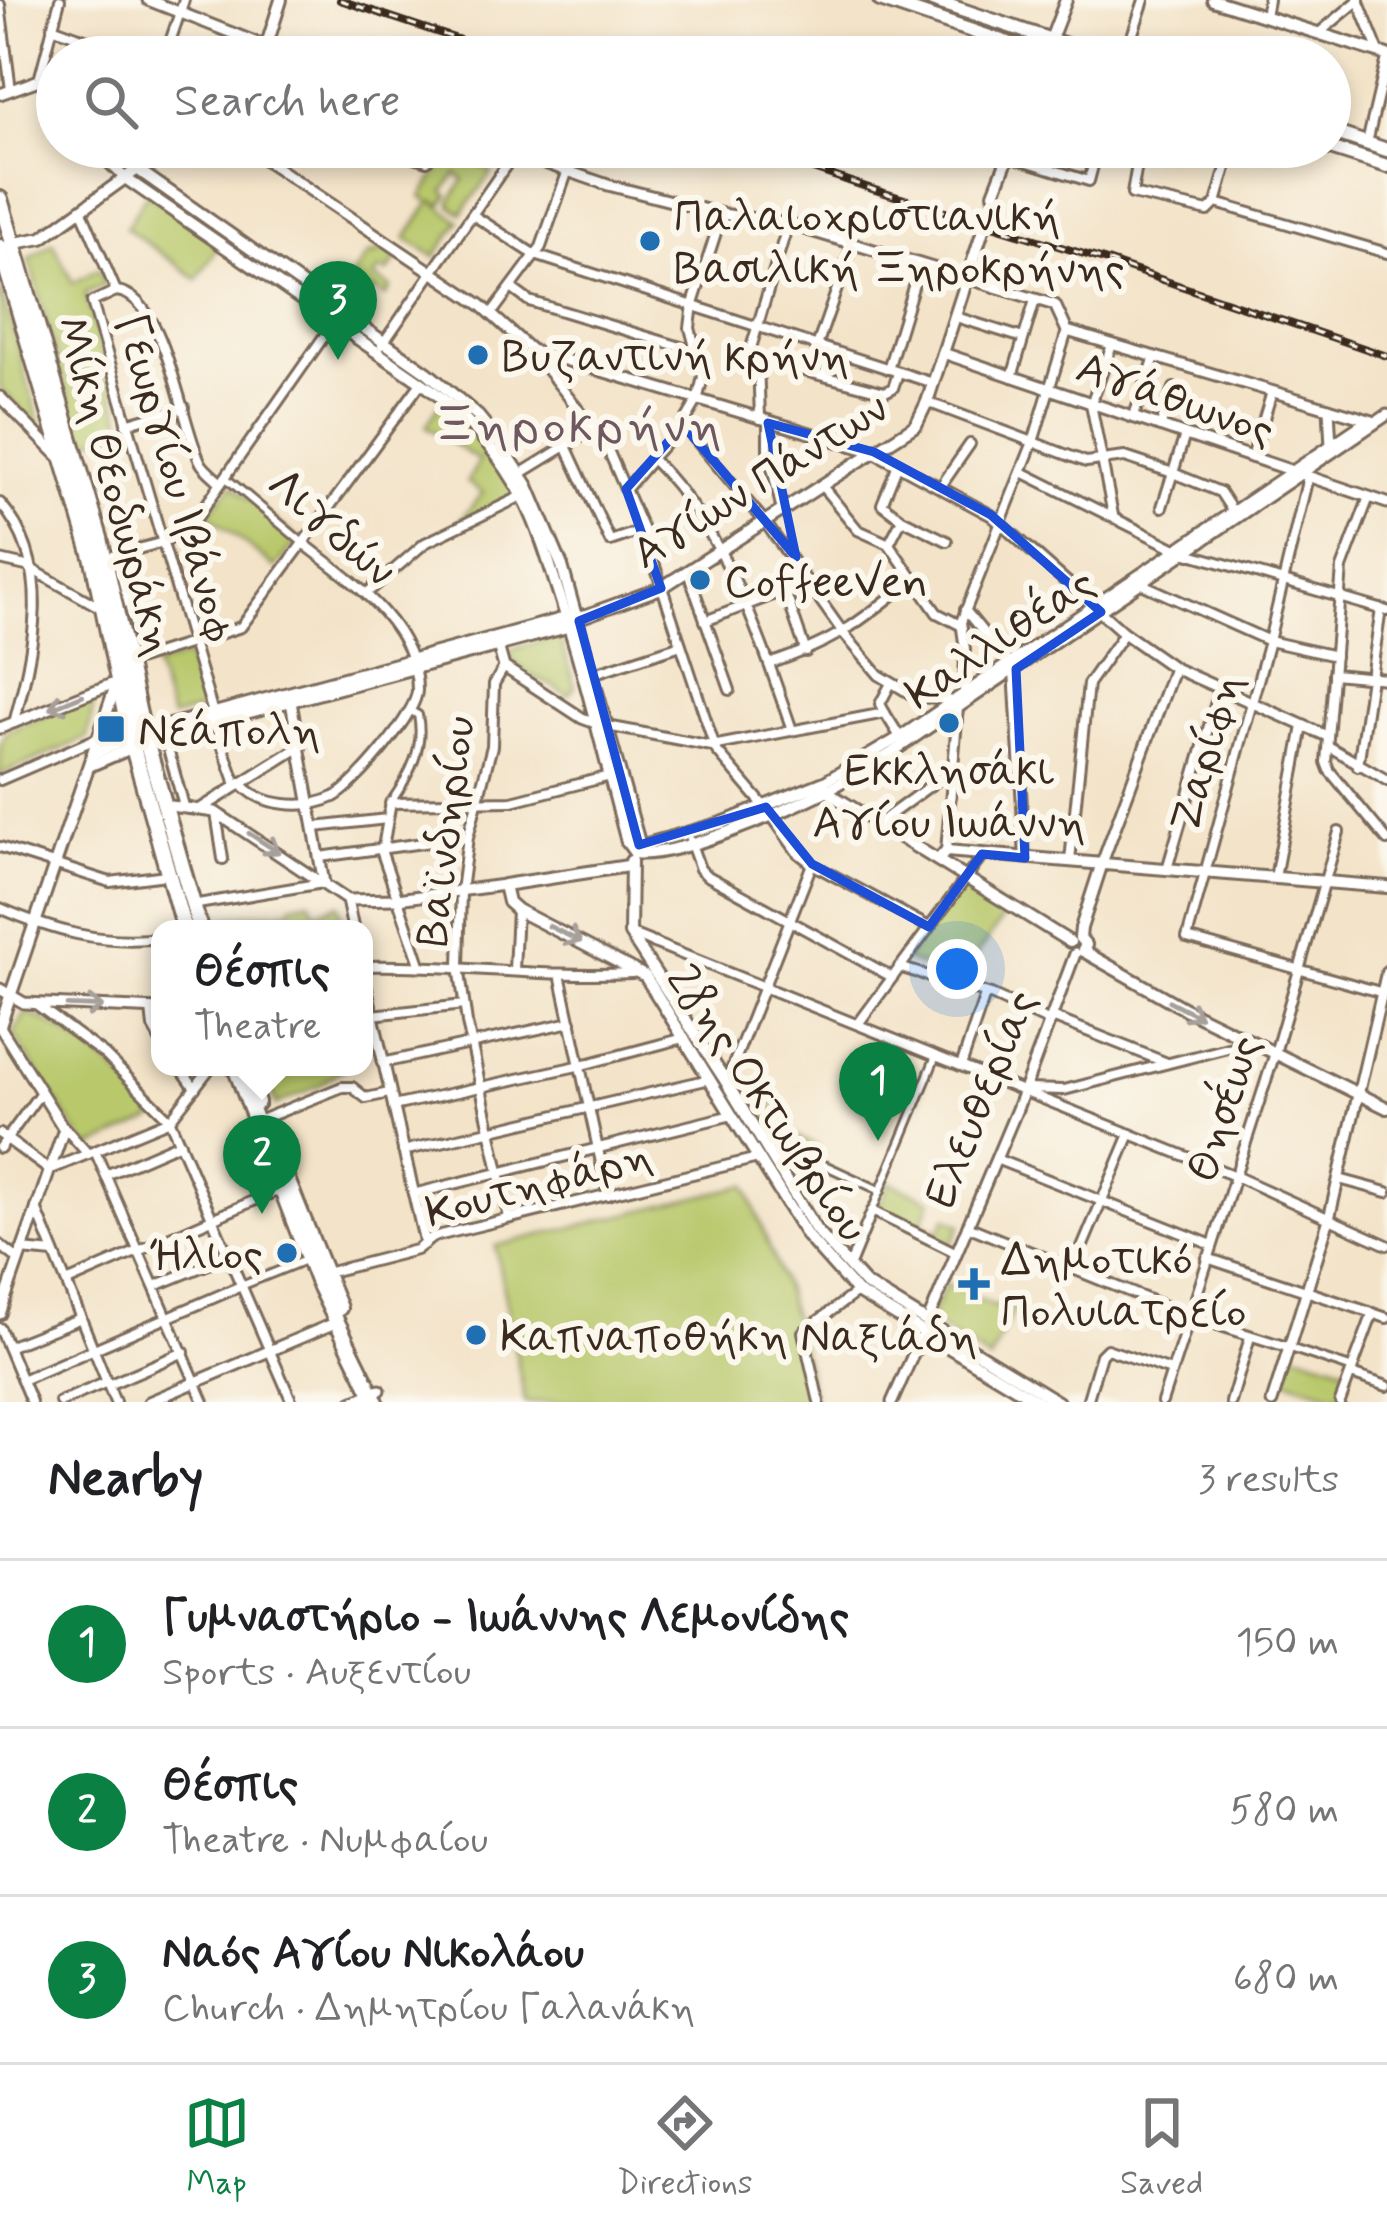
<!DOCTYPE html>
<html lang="en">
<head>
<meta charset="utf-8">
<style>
  :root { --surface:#fff; --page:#f2f2f2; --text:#202124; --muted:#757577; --line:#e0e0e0; --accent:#0b8043 }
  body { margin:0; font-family:Mynerve,sans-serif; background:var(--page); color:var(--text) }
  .you { position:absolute; left:957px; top:969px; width:42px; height:42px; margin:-30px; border:9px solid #fff; border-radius:50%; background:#1a73e8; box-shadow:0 0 0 18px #1a73e833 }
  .badge { display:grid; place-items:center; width:78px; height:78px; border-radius:50%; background:var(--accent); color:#fff; font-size:39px; font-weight:700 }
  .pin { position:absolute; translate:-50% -99px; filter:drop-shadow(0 3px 6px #0008) }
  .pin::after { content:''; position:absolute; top:63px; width:42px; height:36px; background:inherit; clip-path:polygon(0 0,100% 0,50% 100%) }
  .popup { position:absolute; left:151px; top:920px; width:222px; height:156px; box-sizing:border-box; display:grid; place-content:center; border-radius:24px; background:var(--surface); filter:drop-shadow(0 3px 9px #0005); font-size:39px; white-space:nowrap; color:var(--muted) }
  .popup b { font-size:45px; color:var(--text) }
  .popup::after { content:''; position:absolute; left:50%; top:100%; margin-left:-24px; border:24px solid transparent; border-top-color:var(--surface) }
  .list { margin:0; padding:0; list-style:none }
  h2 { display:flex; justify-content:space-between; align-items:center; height:156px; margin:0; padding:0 48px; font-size:51px }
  h2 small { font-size:39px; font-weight:400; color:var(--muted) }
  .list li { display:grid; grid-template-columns:78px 1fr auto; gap:36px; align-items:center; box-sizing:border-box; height:168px; padding:0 48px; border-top:3px solid var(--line) }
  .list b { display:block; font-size:45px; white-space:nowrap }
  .list p { margin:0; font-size:39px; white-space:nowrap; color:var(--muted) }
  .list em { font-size:39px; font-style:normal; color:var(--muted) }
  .icon { flex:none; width:66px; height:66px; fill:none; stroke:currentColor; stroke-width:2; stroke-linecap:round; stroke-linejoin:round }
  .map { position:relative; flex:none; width:1387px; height:1402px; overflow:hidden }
  .search { position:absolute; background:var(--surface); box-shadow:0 6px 18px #0003; left:36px; right:36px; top:36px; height:132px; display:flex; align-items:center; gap:30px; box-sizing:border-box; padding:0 42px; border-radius:66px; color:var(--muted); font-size:45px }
  .sheet { height:660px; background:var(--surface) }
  nav { display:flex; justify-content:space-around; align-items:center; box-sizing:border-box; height:168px; border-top:3px solid var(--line); background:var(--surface); font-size:33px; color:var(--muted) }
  nav a { display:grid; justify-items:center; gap:6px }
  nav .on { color:var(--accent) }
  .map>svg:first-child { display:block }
  .green { fill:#b8c86b; stroke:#7a7944; stroke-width:3 }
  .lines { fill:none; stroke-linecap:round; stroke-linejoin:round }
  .secondary-tunnel { stroke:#cebea6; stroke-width:10; stroke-dasharray:10 5; stroke-linecap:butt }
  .pedestrian-casing { stroke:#7b6b5a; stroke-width:12 }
  .minor-casing { stroke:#7b6b5a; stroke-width:14 }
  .tertiary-casing { stroke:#7b6b5a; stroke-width:15 }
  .secondary-casing { stroke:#7b6b5a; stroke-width:16 }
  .primary-casing { stroke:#7b6b5a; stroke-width:18 }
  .trunk-casing { stroke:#7b6b5a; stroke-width:20 }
  .pedestrian { stroke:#fff; stroke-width:6 }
  .minor { stroke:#fff; stroke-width:8 }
  .tertiary { stroke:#fff; stroke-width:9 }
  .secondary { stroke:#fff; stroke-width:10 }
  .primary { stroke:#fff; stroke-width:12 }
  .trunk { stroke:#fff; stroke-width:14 }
  .rail-casing { stroke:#3b2a1e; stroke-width:8 }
  .rail { stroke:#fbf7ec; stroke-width:3; stroke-dasharray:9; stroke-linecap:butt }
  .oneway { stroke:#a79f9a }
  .marked { fill:none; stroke:#1d4ed8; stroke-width:9; stroke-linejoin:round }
  .poi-dot { fill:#1f6fb2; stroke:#fbf7ec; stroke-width:4.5 }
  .labels { text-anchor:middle; stroke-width:12; stroke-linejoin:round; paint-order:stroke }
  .poi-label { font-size:45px; fill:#3b2a1e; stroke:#fbf7ec; text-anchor:start }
  .street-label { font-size:45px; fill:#3b2a1e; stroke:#fbf7ec }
  .quarter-label { font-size:51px; letter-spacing:3px; fill:#6e5961; stroke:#fbf7ec }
</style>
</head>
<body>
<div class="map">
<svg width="1387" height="1402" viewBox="0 0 1387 1402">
  <rect width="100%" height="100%" fill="#fbf7ec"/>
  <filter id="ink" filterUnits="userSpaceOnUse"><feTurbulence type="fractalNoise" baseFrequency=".00833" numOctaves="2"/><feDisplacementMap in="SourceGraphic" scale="24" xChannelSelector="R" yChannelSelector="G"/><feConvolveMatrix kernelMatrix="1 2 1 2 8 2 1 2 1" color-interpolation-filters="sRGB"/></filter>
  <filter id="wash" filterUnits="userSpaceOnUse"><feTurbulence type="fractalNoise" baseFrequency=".004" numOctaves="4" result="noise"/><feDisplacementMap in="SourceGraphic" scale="48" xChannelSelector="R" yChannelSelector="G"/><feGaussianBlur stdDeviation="2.7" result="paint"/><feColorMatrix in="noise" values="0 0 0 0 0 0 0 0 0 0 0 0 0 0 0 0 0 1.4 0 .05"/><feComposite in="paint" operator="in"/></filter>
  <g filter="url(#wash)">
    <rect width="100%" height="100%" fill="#f3e3c8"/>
    <g class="green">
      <polygon points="452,147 492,172 462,213 451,206 451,200 464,180 456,174 444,191 448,195 442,205 432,201 460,221 435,257 406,238 430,202 422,197"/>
      <polygon points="147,193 220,244 197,279 126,228"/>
      <polygon points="53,243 73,283 98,269 105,285 85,293 125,431 81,443 29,259"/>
      <polygon points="382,245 398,257 387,273 380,269 374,277 391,288 385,297 375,290 362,299 347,300 339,294 369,253 375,255"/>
      <polygon points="0,286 42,431 0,388"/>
      <polygon points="443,399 462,416 522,496 462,525 460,520 483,493 467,482 479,461 426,426"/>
      <polygon points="232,485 299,539 275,568 208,514"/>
      <path d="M560,636L575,687L568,695C551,683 523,677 509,655L513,649Z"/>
      <polygon points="187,656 203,709 171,718 155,666"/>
      <polygon points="96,694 87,738 0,775 0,745 6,732"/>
      <polygon points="963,884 1007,912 960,979 905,960"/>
      <polygon points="310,900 316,913 339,904 345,929 216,929 213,918 290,910 292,904"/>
      <path d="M26,1013C63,1024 141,1085 154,1119L94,1146H86L13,1034Z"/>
      <polygon points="263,1067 345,1067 320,1085 276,1105"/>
      <polygon points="775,1096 773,1124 818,1147 800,1161 790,1155 781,1163 750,1111"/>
      <polygon points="890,1182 931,1200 922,1223 939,1231 946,1218 961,1225 952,1243 878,1209"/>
      <path d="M746,1185C773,1256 801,1326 814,1402H525L495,1246Z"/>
      <polygon points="946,1284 998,1308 1004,1299 1016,1305 990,1361 929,1321"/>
      <polygon points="1293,1351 1348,1368 1340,1396 1285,1379"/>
    </g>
  </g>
  <g filter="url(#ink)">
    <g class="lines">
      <polyline class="secondary-tunnel" points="983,230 987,203 994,193"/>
      <g class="pedestrian-casing">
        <g id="pedestrian">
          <polyline points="652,459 683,425"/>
          <polyline points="225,477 303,543"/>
          <path d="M391,802C409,776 425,748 418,715L411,711"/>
          <polyline points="820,1163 881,1191"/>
          <polyline points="872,1211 936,1056"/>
          <polyline points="241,1286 308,1259"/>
          <polyline points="1290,1348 1353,1369"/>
        </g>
      </g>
      <g class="minor-casing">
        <g id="minor">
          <polyline points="1358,0 1379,52"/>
          <polyline points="0,5 11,90"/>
          <polyline points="1265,16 1268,0"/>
          <polyline points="52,27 134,57"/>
          <polyline points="1319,33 1359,0"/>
          <polyline points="165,57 184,0"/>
          <polyline points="1125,57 1144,0"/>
          <polyline points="57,87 39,80 60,0"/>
          <polyline points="1367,143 1387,58"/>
          <polyline points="384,147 427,161 437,147"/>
          <polyline points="1140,147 1132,194 1208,211 1216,203 1387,253"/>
          <polyline points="1009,156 1089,181 1098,147"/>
          <polyline points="1216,203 1232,147"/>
          <polyline points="81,209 116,291"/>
          <polyline points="722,214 693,304 690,328 703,377 697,401 683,425 765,522 844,634 879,675 914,696 954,701"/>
          <polyline points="473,215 535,255 933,383"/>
          <polyline points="511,288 529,301 694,351"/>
          <polyline points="116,291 92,302 213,713"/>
          <path d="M116,291C166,295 181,425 201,463C205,470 215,477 221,483"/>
          <polyline points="492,313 541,247 567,173"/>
          <polyline points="956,317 1023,338"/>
          <polyline points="382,345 514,154"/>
          <polyline points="1112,345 1091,404 1113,515"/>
          <polyline points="817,346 853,243"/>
          <polyline points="532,351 605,443 643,530 716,750 764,806"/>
          <polyline points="758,359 885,392 893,388 898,373"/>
          <polyline points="888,369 920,264"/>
          <polyline points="824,375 832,351"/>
          <polyline points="1012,377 1035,300"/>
          <polyline points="927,402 1086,462 1125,457 1173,473 1220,492 1233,512"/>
          <polyline points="1133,418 1155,357"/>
          <polyline points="760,419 758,359 751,348 788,224"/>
          <polyline points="768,423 768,449 782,511"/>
          <polyline points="126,424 184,407"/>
          <polyline points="1160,427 1174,388"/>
          <polyline points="566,446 610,541 643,530"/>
          <polyline points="1252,458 1272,392"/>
          <polyline points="1022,472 1178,550"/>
          <polyline points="520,474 595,428"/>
          <polyline points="1308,477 1269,641 1187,938 1387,994"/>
          <polyline points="822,486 858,530 889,544 937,613 960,625"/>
          <polyline points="941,486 970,444"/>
          <path d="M627,488L652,459C726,531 759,635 792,730"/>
          <polyline points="1369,497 1342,568 1326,762 1329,770 1387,840"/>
          <path d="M0,503C55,564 33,651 14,723"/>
          <polyline points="1162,507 1185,435"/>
          <polyline points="902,519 947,541"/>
          <polyline points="889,544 902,519 882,504 898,464"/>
          <polyline points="1187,553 1387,611"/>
          <polyline points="116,555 143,658"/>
          <polyline points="105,558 160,543 189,529 341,312"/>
          <polyline points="0,560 26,566 101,608"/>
          <polyline points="688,572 730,690"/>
          <polyline points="1142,584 1269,641 1335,656"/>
          <polyline points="785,591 806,652"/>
          <polyline points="367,593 425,543 524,495"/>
          <polyline points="965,610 1009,664"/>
          <polyline points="705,621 807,582"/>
          <polyline points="128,663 241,627 421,383"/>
          <path d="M769,664C835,642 859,623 912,580"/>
          <polyline points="504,667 494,684 492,746 468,837 461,891 459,966 467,1023 509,1218"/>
          <polyline points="1014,670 1025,858"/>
          <polyline points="592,674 681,645"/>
          <polyline points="1333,674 1387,679"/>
          <polyline points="964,693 965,649 961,622 1033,442 1067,331"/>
          <polyline points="885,713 880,704 890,685"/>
          <polyline points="214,722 236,784"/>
          <polyline points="607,726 712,746 885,713 900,737"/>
          <polyline points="164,735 184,806"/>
          <polyline points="1328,746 1387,780"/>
          <polyline points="1358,766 1381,609"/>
          <polyline points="0,780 98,738"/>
          <path d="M241,783C260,807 306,810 334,797C354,787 418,712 417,690C417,624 349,579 303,543"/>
          <polyline points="391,802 382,853 420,964"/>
          <polyline points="390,803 512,801 610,776"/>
          <polyline points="216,813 223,859"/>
          <polyline points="771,815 797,852 812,864 929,927"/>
          <polyline points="879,823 950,771"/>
          <polyline points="315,827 387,819"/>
          <polyline points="690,841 700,869 706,875 892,977"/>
          <polyline points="0,847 110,882 166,875"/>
          <polyline points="946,851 958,708"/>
          <polyline points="320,857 467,837"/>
          <polyline points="1070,861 1088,684 1124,633"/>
          <polyline points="1167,869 1220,688"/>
          <polyline points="1275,878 1303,726"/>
          <polyline points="192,905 323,883"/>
          <path d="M0,908C53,931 102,945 160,938"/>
          <polyline points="634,935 1235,1176 1387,1245"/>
          <path d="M364,966C454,964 543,978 632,973"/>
          <polyline points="899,967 991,995 1050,1022"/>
          <polyline points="514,970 517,910"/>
          <polyline points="560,974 608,1195"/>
          <polyline points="37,1005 105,1055 169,1119 292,1402"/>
          <polyline points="151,1009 153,1027 160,1040"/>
          <polyline points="372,1015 464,1005"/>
          <polyline points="1052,1017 1167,1063"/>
          <polyline points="858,1024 983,855"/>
          <polyline points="382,1063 571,1022"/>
          <polyline points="961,1066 985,995"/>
          <polyline points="180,1067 195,1088"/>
          <polyline points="723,1077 730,1073 812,864"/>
          <polyline points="1027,1089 1064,1090 1251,1042"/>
          <polyline points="393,1106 582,1065 684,1038"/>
          <polyline points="263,1119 342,1087 352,1087 366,1098 389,1093"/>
          <polyline points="64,1127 88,1154"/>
          <polyline points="0,1134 49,1170 170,1120 211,1067"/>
          <polyline points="0,1148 41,1092"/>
          <polyline points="95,1151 204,1402"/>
          <polyline points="403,1151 710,1079"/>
          <polyline points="996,1159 1212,1245"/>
          <polyline points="106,1175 180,1143"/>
          <polyline points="1339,1179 1387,1192"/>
          <polyline points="413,1194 732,1115"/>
          <polyline points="36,1208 115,1402"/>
          <polyline points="967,1226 1189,1316 1290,1348"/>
          <polyline points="0,1245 18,1259"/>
          <polyline points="21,1250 54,1253"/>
          <polyline points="1207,1258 1387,1318"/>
          <polyline points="849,1267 872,1211 955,1252"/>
          <polyline points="1073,1269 1130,1134"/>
          <polyline points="326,1273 416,1250 433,1237 758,1158"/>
          <polyline points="67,1282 281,1189"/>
          <polyline points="155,1286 228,1256"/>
          <polyline points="0,1328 31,1402"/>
          <polyline points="8,1347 81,1318"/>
          <polyline points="1351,1374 1387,1386"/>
          <polyline points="22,1380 241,1286"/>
          <polyline points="108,1385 184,1352"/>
          <polyline points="60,1402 107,1382"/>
          <polyline points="819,1402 803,1332 857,1292"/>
          <polyline points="1087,1402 1101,1355 1107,1349 1171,1371"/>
          <polyline points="1162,1402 1275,1053 1339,832"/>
          <polyline points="1231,1402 1250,1337"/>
          <polyline points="1340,1402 1373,1313"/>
        </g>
      </g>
      <g class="tertiary-casing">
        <g id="tertiary">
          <polyline points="148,0 293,57"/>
          <polyline points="0,94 39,80 57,102"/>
          <polyline points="93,147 125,178"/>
          <polyline points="246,147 481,305 531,350 874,452 991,515 1124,633 1174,668 1327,736"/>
          <polyline points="498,147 608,185 722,214 788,224 1055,305 1067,331 1376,422"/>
          <polyline points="943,353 1387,503"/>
          <polyline points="0,397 60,458"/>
          <polyline points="1329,408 1331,446"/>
          <polyline points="497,642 504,667 582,718 601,725"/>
          <polyline points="291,702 324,883"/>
          <polyline points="0,728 117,682"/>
          <polyline points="822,783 900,737 1368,420"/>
          <polyline points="828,790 890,754 1387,415"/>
          <polyline points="163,805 215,812 347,900 397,899 504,885"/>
          <polyline points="202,808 301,746"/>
          <polyline points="1102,863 1174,668"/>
          <polyline points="347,900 353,929"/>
          <polyline points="364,977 425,1243"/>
          <polyline points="0,989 24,1003 160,1009"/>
          <polyline points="0,1027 64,1129 0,1314"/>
          <polyline points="927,1323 1017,1109 1075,954"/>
          <polyline points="149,1402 335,1323"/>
          <polyline points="352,1402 380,1390"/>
          <polyline points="892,1402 923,1332"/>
          <polyline points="1272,1402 1329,1219 1387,971"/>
        </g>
      </g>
      <g class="secondary-casing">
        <g id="secondary">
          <polyline points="1213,0 1387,55"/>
          <polyline points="1048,47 1066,0"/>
          <polyline points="263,57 281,0"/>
          <polyline points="137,169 428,373 478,416 500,443 528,486 562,566 640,846"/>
          <path d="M125,178L429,388C463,414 493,446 515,483C534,514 545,550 556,585C584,669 604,756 627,842L635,853"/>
          <polyline points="994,193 1012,147"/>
          <polyline points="10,244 42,238 168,147"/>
          <polyline points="95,753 144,732 558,620 587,615 661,588 916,425 927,402 983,230"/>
          <polyline points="91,765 160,736 571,626"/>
          <polyline points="640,846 722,823 822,783 835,797 1070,942"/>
          <path d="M635,853C675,859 789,809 828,790"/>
          <polyline points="938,860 946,851 1387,887"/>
          <polyline points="631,861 630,934 723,1077 816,1230 865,1284 1058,1402"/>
          <polyline points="628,866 504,885 508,902 517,910 645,976 807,1236 857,1292 1039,1402"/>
          <polyline points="1083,951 1185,1009 1387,1108"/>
          <polyline points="1083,951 1086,945 1080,938 1081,928 1102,863"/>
          <polyline points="0,1026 117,682"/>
        </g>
      </g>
      <g class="primary-casing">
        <g id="primary">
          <polyline points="880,0 1049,57"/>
          <polyline points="932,0 1102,57"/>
          <polyline points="1330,131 1387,150"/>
          <polyline points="1327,147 1387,166"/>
        </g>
      </g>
      <g class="trunk-casing">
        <g id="trunk">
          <polyline points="0,199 100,538 141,723 200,929"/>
          <polyline points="0,247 93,560 130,737 184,929"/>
          <polyline points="235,1067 317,1281 376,1402"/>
          <polyline points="245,1067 257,1102"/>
          <polyline points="280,1162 339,1308"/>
        </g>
      </g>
      <use href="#pedestrian" class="pedestrian"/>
      <use href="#minor" class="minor"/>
      <use href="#tertiary" class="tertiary"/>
      <use href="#secondary" class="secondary"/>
      <use href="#primary" class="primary"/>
      <use href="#trunk" class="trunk"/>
      <g class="rail-casing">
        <g id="rail">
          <polyline points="340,0 511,57"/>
          <polyline points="748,147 875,190 1107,261 1387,356"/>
        </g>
      </g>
      <use href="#rail" class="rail"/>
    </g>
    <defs><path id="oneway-shaft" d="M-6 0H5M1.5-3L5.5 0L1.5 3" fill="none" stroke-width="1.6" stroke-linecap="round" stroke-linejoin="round" transform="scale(3)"/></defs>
    <g class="oneway">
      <use href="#oneway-shaft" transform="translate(66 702) rotate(158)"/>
      <use href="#oneway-shaft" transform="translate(264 843) rotate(33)"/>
      <use href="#oneway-shaft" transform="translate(565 934) rotate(26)"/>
      <use href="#oneway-shaft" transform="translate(85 1006) rotate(2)"/>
      <use href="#oneway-shaft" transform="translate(1185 1009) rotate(27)"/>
    </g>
  </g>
  <path class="marked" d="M768,423L874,452L991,515L1101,612L1016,669L1025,858L982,854L929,927L812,864L766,807L639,845L579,621L661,588L626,489L683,425L796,557Z"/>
  <g class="poi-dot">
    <circle cx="650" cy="241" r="12"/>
    <circle cx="478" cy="355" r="12"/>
    <circle cx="700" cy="580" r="12"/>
    <circle cx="949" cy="723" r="12"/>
    <rect x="96" y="714" width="30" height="30" rx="6"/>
    <circle cx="287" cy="1253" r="12"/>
    <path d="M968 1266h12v12h12v12h-12v12h-12v-12h-12v-12h12z"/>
    <circle cx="476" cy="1335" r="12"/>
  </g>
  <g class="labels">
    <g class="poi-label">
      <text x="674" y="231">Παλαιοχριστιανική<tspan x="674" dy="52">Βασιλική Ξηροκρήνης</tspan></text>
      <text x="502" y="371">Βυζαντινή κρήνη</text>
      <text x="724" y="596">CoffeeVen</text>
      <text x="138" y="745">Νεάπολη</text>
      <text x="949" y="785" text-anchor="middle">Εκκλησάκι<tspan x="949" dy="52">Αγίου Ιωάννη</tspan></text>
      <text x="263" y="1269" text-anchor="end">Ήλιος</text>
      <text x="1001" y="1274">Δημοτικό<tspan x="1001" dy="52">Πολυιατρείο</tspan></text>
      <text x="500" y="1351">Καπναποθήκη Ναξιάδη</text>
    </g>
    <g class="street-label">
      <text transform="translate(1176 397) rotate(19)" y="16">Αγάθωνος</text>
      <text transform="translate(178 478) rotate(74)" y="16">Γεωργίου Ιβάνοφ</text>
      <text transform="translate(759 479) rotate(-32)" y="16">Αγίων Πάντων</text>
      <text transform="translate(117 485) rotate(75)" y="16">Μίκη Θεοδωράκη</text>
      <text transform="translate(333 526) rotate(41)" y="16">Λιγδών</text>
      <text transform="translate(999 637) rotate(-34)" y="16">Καλλιθέας</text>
      <text transform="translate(1204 752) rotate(-74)" y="16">Ζαρίφη</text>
      <text transform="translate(444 831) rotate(-83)" y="16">Βαϊνδηρίου</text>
      <text transform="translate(979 1098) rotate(-68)" y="16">Ελευθερίας</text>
      <text transform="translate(769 1102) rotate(56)" y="16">28ης Οκτωβρίου</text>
      <text transform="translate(1222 1108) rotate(-72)" y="16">Θησέως</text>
      <text transform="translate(538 1182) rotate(-15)" y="16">Κουτηφάρη</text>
    </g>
    <g class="quarter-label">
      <text x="579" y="442">Ξηροκρήνη</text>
    </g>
  </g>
</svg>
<div class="you"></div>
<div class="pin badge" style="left:878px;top:1141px">1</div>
<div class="pin badge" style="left:262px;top:1214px">2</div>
<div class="popup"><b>Θέσπις</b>Theatre</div>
<div class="pin badge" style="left:338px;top:360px">3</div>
<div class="search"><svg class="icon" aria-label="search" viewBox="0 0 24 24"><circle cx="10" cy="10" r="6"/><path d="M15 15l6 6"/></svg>Search here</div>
</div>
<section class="sheet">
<h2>Nearby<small>3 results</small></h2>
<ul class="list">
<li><span class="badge">1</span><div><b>Γυμναστήριο - Ιωάννης Λεμονίδης</b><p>Sports · Αυξεντίου</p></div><em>150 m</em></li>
<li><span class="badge">2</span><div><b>Θέσπις</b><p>Theatre · Νυμφαίου</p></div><em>580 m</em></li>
<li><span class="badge">3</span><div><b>Ναός Αγίου Νικολάου</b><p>Church · Δημητρίου Γαλανάκη</p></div><em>680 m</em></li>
</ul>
</section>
<nav>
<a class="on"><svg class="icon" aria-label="map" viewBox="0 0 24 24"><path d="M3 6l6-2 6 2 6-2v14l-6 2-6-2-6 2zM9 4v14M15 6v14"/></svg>Map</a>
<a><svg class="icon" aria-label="directions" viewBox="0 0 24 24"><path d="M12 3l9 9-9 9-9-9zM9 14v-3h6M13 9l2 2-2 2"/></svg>Directions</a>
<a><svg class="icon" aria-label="saved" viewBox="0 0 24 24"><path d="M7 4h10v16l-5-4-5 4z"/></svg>Saved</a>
</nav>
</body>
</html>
